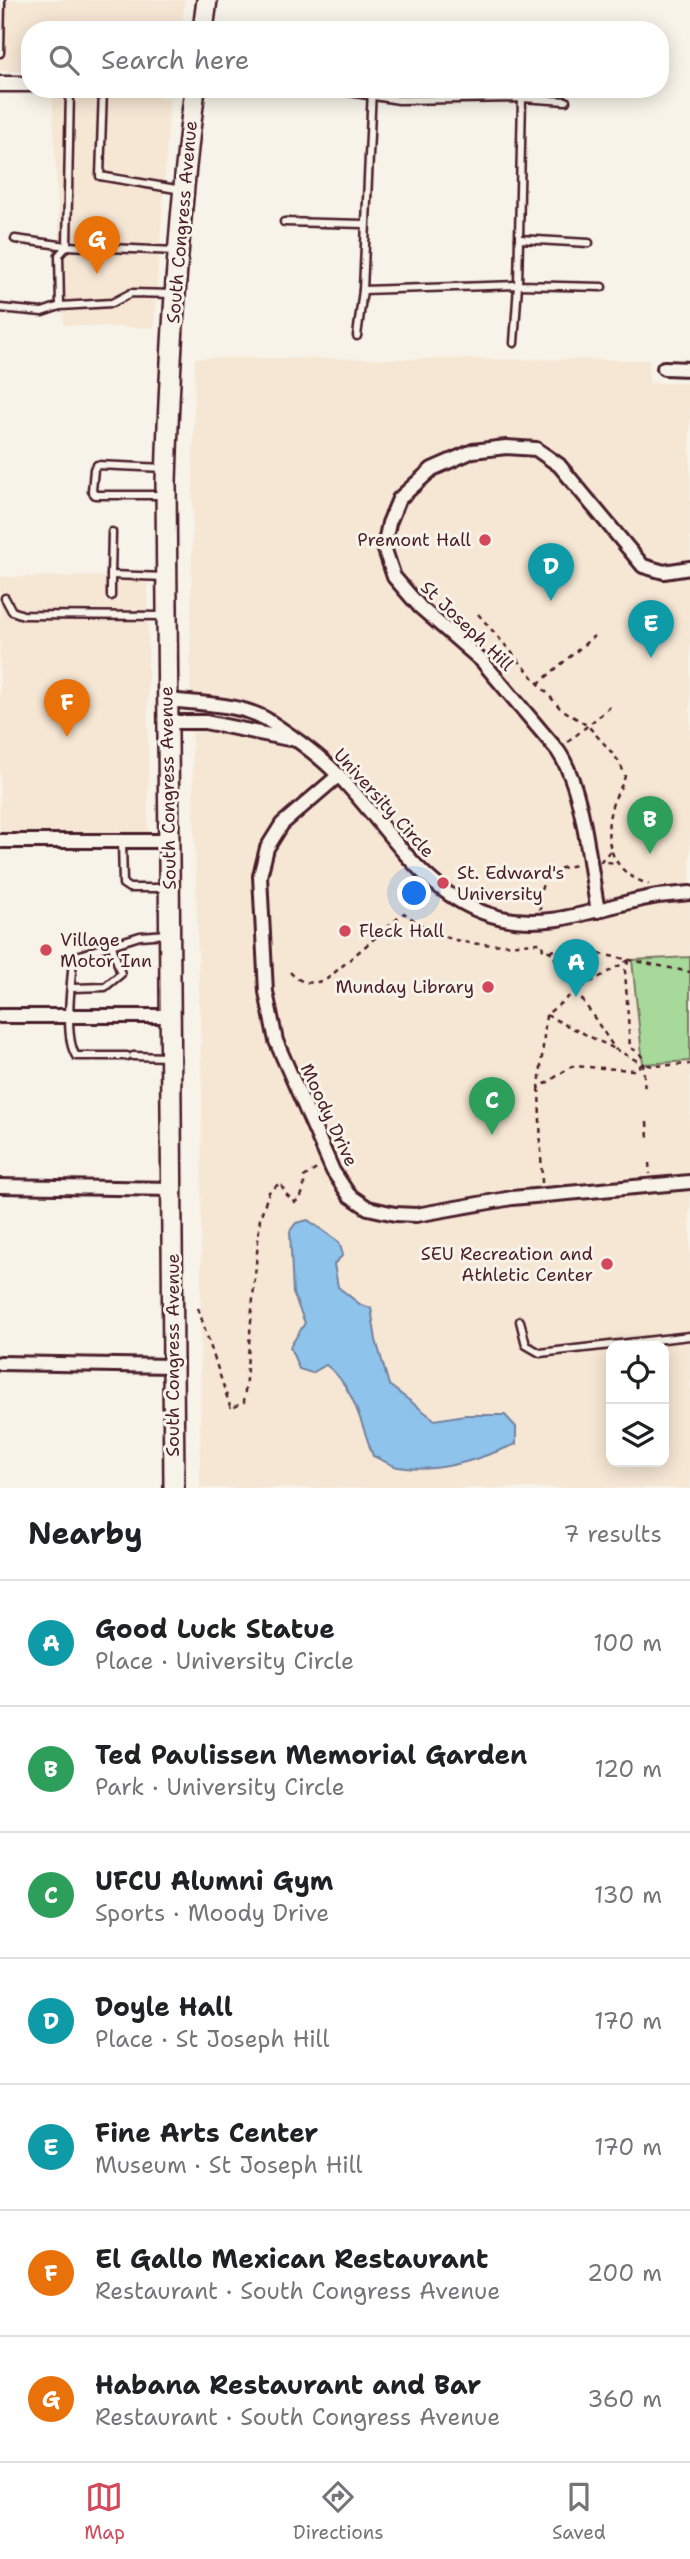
<!DOCTYPE html>
<html lang="en">
<head>
<meta charset="utf-8">
<style>
  :root { --surface:#fff; --page:#f2f2f2; --text:#202124; --muted:#757577; --line:#e0e0e0; --accent:#d1495b }
  body { margin:0; font-family:"Shantell Sans",sans-serif; background:var(--page); color:var(--text) }
  .controls { position:absolute; right:21px; bottom:21px; display:grid; overflow:hidden; border-radius:14px; box-shadow:0 4px 18px #0003 }
  .controls button { width:63px; height:63px; display:grid; place-items:center; padding:0; border:0; border-bottom:2px solid var(--line); background:var(--surface); color:var(--text); font:35px sans-serif }
  .you { position:absolute; left:415px; top:894px; width:24px; height:24px; margin:-18px; border:5px solid #fff; border-radius:50%; background:#1a73e8; box-shadow:0 0 0 10px #1a73e833 }
  .badge { display:grid; place-items:center; width:46px; height:46px; border-radius:50%; background:var(--accent); color:#fff; font-size:23px; font-weight:700 }
  .pin { position:absolute; translate:-50% -58px; filter:drop-shadow(0 2px 4px #0008) }
  .pin::after { content:''; position:absolute; top:37px; width:24px; height:21px; background:inherit; clip-path:polygon(0 0,100% 0,50% 100%) }
  .list { margin:0; padding:0; list-style:none }
  h2 { display:flex; justify-content:space-between; align-items:center; height:91px; margin:0; padding:0 28px; font-size:30px }
  h2 small { font-size:23px; font-weight:400; color:var(--muted) }
  .list li { display:grid; grid-template-columns:46px 1fr auto; gap:21px; align-items:center; box-sizing:border-box; height:126px; padding:0 28px; border-top:2px solid var(--line) }
  .list b { display:block; font-size:26px; white-space:nowrap }
  .list p { margin:0; font-size:23px; white-space:nowrap; color:var(--muted) }
  .list em { font-size:23px; font-style:normal; color:var(--muted) }
  .icon { flex:none; width:38px; height:38px; fill:none; stroke:currentColor; stroke-width:2; stroke-linecap:round; stroke-linejoin:round }
  .map { position:relative; flex:none; width:690px; height:1488px; overflow:hidden }
  .search { position:absolute; background:var(--surface); box-shadow:0 4px 18px #0003; left:21px; right:21px; top:21px; height:77px; display:flex; align-items:center; gap:18px; box-sizing:border-box; padding:0 24px; border-radius:28px; color:var(--muted); font-size:26px }
  .sheet { height:973px; background:var(--surface) }
  nav { display:flex; justify-content:space-around; align-items:center; box-sizing:border-box; height:98px; border-top:2px solid var(--line); background:var(--surface); font-size:19px; color:var(--muted) }
  nav a { display:grid; justify-items:center; gap:4px }
  nav .on { color:var(--accent) }
  .map>svg:first-child { display:block }
  .built { fill:#f6e6d4; fill-rule:evenodd }
  .green { fill:#a7d99a; stroke:#787c62; stroke-width:2 }
  .water { fill:#8ec3eb; stroke:#73819e; stroke-width:2 }
  .lines { fill:none; stroke-linecap:round; stroke-linejoin:round }
  .service-casing { stroke:#4a1f2b; stroke-width:11 }
  .minor-casing { stroke:#4a1f2b; stroke-width:18 }
  .tertiary-casing { stroke:#4a1f2b; stroke-width:19 }
  .primary-casing { stroke:#4a1f2b; stroke-width:24 }
  .path { stroke:#4a1f2b; stroke-width:2.5; stroke-dasharray:5 5; stroke-linecap:butt }
  .service { stroke:#f7f3e8; stroke-width:6 }
  .minor { stroke:#f7f3e8; stroke-width:12 }
  .tertiary { stroke:#f7f3e8; stroke-width:14 }
  .primary { stroke:#f7f3e8; stroke-width:19 }
  .poi-dot { fill:#d1495b; stroke:#f7f3e8; stroke-width:2.5 }
  .labels { text-anchor:middle; stroke-width:6; stroke-linejoin:round; paint-order:stroke }
  .street-label { font-size:18px; fill:#4a1f2b; stroke:#f7f3e8 }
  .poi-label { font-size:18px; fill:#4a1f2b; stroke:#f7f3e8; text-anchor:end }
</style>
</head>
<body>
<div class="map">
<svg width="690" height="1488" viewBox="0 0 690 1488">
  <rect width="100%" height="100%" fill="#f7f3e8"/>
  <filter id="ink" filterUnits="userSpaceOnUse"><feTurbulence type="fractalNoise" baseFrequency=".0143" numOctaves="2"/><feDisplacementMap in="SourceGraphic" scale="14" xChannelSelector="R" yChannelSelector="G"/><feConvolveMatrix kernelMatrix="1 2 1 2 8 2 1 2 1" color-interpolation-filters="sRGB"/></filter>
  <g filter="url(#ink)">
    <g class="built">
      <polygon points="0,0 185,0 181,30 30,30 30,71 0,71"/>
      <polygon points="52,91 170,98 154,328 64,325"/>
      <path d="M195,358L649,360V383H690V1488H200L202,1091L190,675ZM611,1346H664V1462H611Z"/>
      <polygon points="148,576 148,833 0,833 0,577"/>
    </g>
    <polygon class="green" points="690,957 690,1061 643,1064 632,960"/>
    <path class="water" d="M308,1220L339,1242L343,1255L334,1264L338,1287L361,1305L371,1308L376,1340L389,1385L435,1420L465,1415H505L516,1427V1444C479,1459 439,1474 398,1467C390,1465 381,1459 373,1456C362,1426 353,1384 326,1365L312,1373L299,1369L290,1347L305,1323L293,1293L290,1231L296,1223Z"/>
    <g class="lines">
      <g class="service-casing">
        <g id="service">
          <polyline points="0,53 1,0"/>
          <polyline points="70,89 67,246 175,251"/>
          <polyline points="103,89 100,176 182,190"/>
          <polyline points="331,89 399,100 522,98 518,285 602,287"/>
          <polyline points="372,89 363,290 518,285 514,343"/>
          <polyline points="522,89 522,98 566,101"/>
          <polyline points="284,222 364,224"/>
          <polyline points="15,239 67,246 59,255 60,306 112,303 131,293 174,294"/>
          <polyline points="519,239 589,243"/>
          <polyline points="0,308 42,312 60,306"/>
          <polyline points="357,336 363,290"/>
          <polyline points="163,495 95,495 92,491 94,469 97,465 165,468"/>
          <polyline points="112,532 111,575 165,577"/>
          <polyline points="111,596 111,575"/>
          <polyline points="5,598 12,611 23,615 165,616"/>
          <polyline points="122,841 123,884 129,888 167,888"/>
          <polyline points="72,988 105,987 121,974 112,946"/>
          <path d="M127,1056H76C63,1036 72,981 73,957L140,936L167,934"/>
          <polyline points="133,1056 168,1057"/>
          <polyline points="520,1321 526,1345 540,1353 690,1336"/>
        </g>
      </g>
      <g class="minor-casing">
        <g id="minor">
          <polyline points="664,368 690,369"/>
          <path d="M167,700C196,703 240,704 266,719C289,734 318,754 337,774C388,825 426,902 502,918C557,930 605,904 658,896C669,895 679,894 690,893"/>
          <polyline points="167,722 205,722 289,739"/>
          <polyline points="339,775 282,824 267,848 260,876 266,992 276,1041 333,1171 349,1195 368,1208 395,1214 416,1215 512,1198 690,1182"/>
          <polyline points="0,841 169,841"/>
          <path d="M598,911C589,864 584,789 558,751L482,661L420,607L394,577L384,547L389,523L399,499L432,469L473,451L506,447L536,449L559,465L643,566L664,572L690,568"/>
          <polyline points="0,1016 170,1016"/>
          <polyline points="0,1186 172,1189"/>
          <polyline points="0,1363 173,1366"/>
        </g>
      </g>
      <g class="tertiary-casing">
        <polyline id="tertiary" points="0,84 30,84"/>
      </g>
      <g class="primary-casing">
        <g id="primary">
          <polyline points="203,30 207,0"/>
          <path d="M174,1488L166,482C170,350 178,220 195,89"/>
        </g>
      </g>
      <g class="path">
        <path d="M478,614L560,708L588,726L608,748L620,763L625,776C622,787 615,796 612,806C602,841 612,874 649,884"/>
        <polyline points="538,684 594,636"/>
        <polyline points="568,742 610,707"/>
        <polyline points="610,851 601,861 615,863"/>
        <path d="M540,910C539,879 547,868 579,865"/>
        <polyline points="550,951 571,948 690,972"/>
        <polyline points="629,960 577,990 546,1015 539,1088 572,1066 633,1070 643,1064 653,1066 690,1064"/>
        <polyline points="629,960 625,970 630,1048 639,1052 643,1059 645,1093"/>
        <path d="M290,972C300,984 313,985 327,979L404,913C455,951 483,945 542,943L543,951H550L615,1049L643,1064"/>
        <polyline points="546,1015 615,1049"/>
        <polyline points="539,1088 542,1183"/>
        <polyline points="647,1122 648,1139"/>
        <polyline points="649,1163 650,1174"/>
        <polyline points="198,1308 231,1409 244,1402 260,1218 269,1192 280,1183 287,1195 295,1202 300,1199 304,1189 304,1177 318,1168"/>
      </g>
      <use href="#service" class="service"/>
      <use href="#minor" class="minor"/>
      <use href="#tertiary" class="tertiary"/>
      <use href="#primary" class="primary"/>
    </g>
  </g>
  <g class="poi-dot">
    <circle cx="485" cy="540" r="7"/>
    <circle cx="443" cy="883" r="7"/>
    <circle cx="345" cy="931" r="7"/>
    <circle cx="46" cy="950" r="7"/>
    <circle cx="488" cy="987" r="7"/>
    <circle cx="607" cy="1264" r="7"/>
  </g>
  <g class="labels">
    <g class="street-label">
      <text transform="translate(182 222) rotate(-85)" y="6">South Congress Avenue</text>
      <text transform="translate(467 626) rotate(44)" y="6">St Joseph Hill</text>
      <text transform="translate(168 788) rotate(-91)" y="6">South Congress Avenue</text>
      <text transform="translate(384 803) rotate(48)" y="6">University Circle</text>
      <text transform="translate(329 1115) rotate(65)" y="6">Moody Drive</text>
      <text transform="translate(173 1355) rotate(-90)" y="6">South Congress Avenue</text>
    </g>
    <g class="poi-label">
      <text x="471" y="546">Premont Hall</text>
      <text x="457" y="879" text-anchor="start">St. Edward's<tspan x="457" dy="21">University</tspan></text>
      <text x="359" y="937" text-anchor="start">Fleck Hall</text>
      <text x="60" y="946" text-anchor="start">Village<tspan x="60" dy="21">Motor Inn</tspan></text>
      <text x="474" y="993">Munday Library</text>
      <text x="593" y="1260">SEU Recreation and<tspan x="593" dy="21">Athletic Center</tspan></text>
    </g>
  </g>
</svg>
<div class="controls">
<button><svg class="icon" aria-label="locate" viewBox="0 0 24 24"><circle cx="12" cy="12" r="6"/><path d="M12 2v4M12 18v4M2 12h4M18 12h4"/></svg></button>
<button><svg class="icon" aria-label="layers" viewBox="0 0 24 24"><path d="M12 4l9 5-9 5-9-5zM3 14l9 5 9-5"/></svg></button>
</div>
<div class="you"></div>
<div class="pin badge" style="left:576px;top:997px;background:#0f9aa8">A</div>
<div class="pin badge" style="left:650px;top:854px;background:#2e9e5b">B</div>
<div class="pin badge" style="left:492px;top:1135px;background:#2e9e5b">C</div>
<div class="pin badge" style="left:551px;top:601px;background:#0f9aa8">D</div>
<div class="pin badge" style="left:651px;top:658px;background:#0f9aa8">E</div>
<div class="pin badge" style="left:67px;top:737px;background:#e8710a">F</div>
<div class="pin badge" style="left:97px;top:274px;background:#e8710a">G</div>
<div class="search"><svg class="icon" aria-label="search" viewBox="0 0 24 24"><circle cx="10" cy="10" r="6"/><path d="M15 15l6 6"/></svg>Search here</div>
</div>
<section class="sheet">
<h2>Nearby<small>7 results</small></h2>
<ul class="list">
<li><span class="badge" style="background:#0f9aa8">A</span><div><b>Good Luck Statue</b><p>Place · University Circle</p></div><em>100 m</em></li>
<li><span class="badge" style="background:#2e9e5b">B</span><div><b>Ted Paulissen Memorial Garden</b><p>Park · University Circle</p></div><em>120 m</em></li>
<li><span class="badge" style="background:#2e9e5b">C</span><div><b>UFCU Alumni Gym</b><p>Sports · Moody Drive</p></div><em>130 m</em></li>
<li><span class="badge" style="background:#0f9aa8">D</span><div><b>Doyle Hall</b><p>Place · St Joseph Hill</p></div><em>170 m</em></li>
<li><span class="badge" style="background:#0f9aa8">E</span><div><b>Fine Arts Center</b><p>Museum · St Joseph Hill</p></div><em>170 m</em></li>
<li><span class="badge" style="background:#e8710a">F</span><div><b>El Gallo Mexican Restaurant</b><p>Restaurant · South Congress Avenue</p></div><em>200 m</em></li>
<li><span class="badge" style="background:#e8710a">G</span><div><b>Habana Restaurant and Bar</b><p>Restaurant · South Congress Avenue</p></div><em>360 m</em></li>
</ul>
</section>
<nav>
<a class="on"><svg class="icon" aria-label="map" viewBox="0 0 24 24"><path d="M3 6l6-2 6 2 6-2v14l-6 2-6-2-6 2zM9 4v14M15 6v14"/></svg>Map</a>
<a><svg class="icon" aria-label="directions" viewBox="0 0 24 24"><path d="M12 3l9 9-9 9-9-9zM9 14v-3h6M13 9l2 2-2 2"/></svg>Directions</a>
<a><svg class="icon" aria-label="saved" viewBox="0 0 24 24"><path d="M7 4h10v16l-5-4-5 4z"/></svg>Saved</a>
</nav>
</body>
</html>
